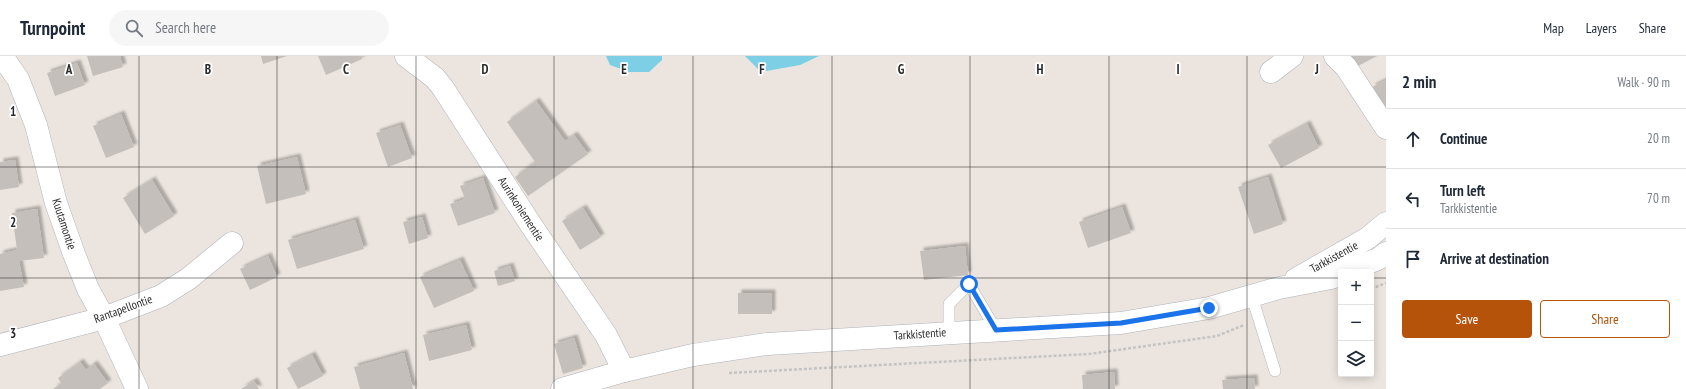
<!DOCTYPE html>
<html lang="en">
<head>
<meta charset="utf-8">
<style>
  :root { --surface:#fff; --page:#f6f6f7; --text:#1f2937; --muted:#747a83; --line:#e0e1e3; --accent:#b45309 }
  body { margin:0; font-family:"PT Sans Narrow",sans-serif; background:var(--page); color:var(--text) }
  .controls { position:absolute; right:12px; bottom:12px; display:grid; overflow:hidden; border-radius:4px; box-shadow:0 2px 10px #0003 }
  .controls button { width:36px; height:36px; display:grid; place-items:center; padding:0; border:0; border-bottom:1px solid var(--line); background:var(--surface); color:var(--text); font:20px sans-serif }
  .stop { position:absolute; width:12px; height:12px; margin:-9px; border:3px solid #1a73e8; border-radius:50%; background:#fff }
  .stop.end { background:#1a73e8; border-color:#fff; box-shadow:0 1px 4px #0008 }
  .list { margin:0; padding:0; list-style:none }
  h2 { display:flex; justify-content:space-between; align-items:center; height:52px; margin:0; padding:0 16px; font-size:17px }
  h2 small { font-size:13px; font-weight:400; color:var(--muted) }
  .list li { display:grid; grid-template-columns:26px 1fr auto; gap:12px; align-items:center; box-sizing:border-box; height:60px; padding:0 16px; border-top:1px solid var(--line) }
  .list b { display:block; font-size:15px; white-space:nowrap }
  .list p { margin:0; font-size:13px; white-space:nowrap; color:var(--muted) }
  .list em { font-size:13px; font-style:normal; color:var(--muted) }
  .actions { display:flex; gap:8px; padding:12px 16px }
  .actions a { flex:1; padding:9px 0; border:1px solid var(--accent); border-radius:4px; text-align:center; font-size:14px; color:var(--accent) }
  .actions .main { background:var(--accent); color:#fff }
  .icon { flex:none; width:22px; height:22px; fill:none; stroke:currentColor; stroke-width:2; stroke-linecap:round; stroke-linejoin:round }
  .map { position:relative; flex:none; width:1386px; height:333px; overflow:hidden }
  header { display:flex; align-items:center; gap:24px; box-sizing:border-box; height:56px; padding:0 20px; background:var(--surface); border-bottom:1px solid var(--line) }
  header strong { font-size:19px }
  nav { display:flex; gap:22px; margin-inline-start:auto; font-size:14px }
  .search { width:280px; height:36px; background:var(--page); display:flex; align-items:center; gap:10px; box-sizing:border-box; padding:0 14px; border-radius:22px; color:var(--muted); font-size:15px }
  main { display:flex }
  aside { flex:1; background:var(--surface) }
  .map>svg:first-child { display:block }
  .water { fill:#7ccfe4 }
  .building { fill:#c4bfbb; filter:url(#shadow) }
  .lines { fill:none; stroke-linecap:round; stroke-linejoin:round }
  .lane-casing { stroke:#afb2ba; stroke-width:12 }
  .street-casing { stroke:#afb2ba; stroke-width:23 }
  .secondary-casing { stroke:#afb2ba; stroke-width:23 }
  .path { stroke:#c4c4c4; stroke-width:2.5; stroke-dasharray:3 2; stroke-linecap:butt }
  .lane { stroke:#fff; stroke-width:11 }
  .street { stroke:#fff; stroke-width:22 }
  .secondary { stroke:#fff; stroke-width:22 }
  .route { stroke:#1a73e8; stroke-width:5 }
  .grid { fill:none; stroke:#2b2b2b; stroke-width:1; stroke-opacity:0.55 }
  .labels { text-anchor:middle; stroke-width:3.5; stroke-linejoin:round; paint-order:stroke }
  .street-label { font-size:12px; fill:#2b2b2b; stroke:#fff }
  .grid-label { font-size:13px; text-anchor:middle; font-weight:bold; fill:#2b2b2b; stroke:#fff; stroke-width:3.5; stroke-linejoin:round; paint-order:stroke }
</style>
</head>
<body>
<header>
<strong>Turnpoint</strong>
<div class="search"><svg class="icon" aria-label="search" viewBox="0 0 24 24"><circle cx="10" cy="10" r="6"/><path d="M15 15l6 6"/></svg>Search here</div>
<nav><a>Map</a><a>Layers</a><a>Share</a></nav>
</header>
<main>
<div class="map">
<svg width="1386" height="333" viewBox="0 0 1386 333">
  <defs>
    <filter id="shadow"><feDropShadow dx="3.5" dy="-3.5" stdDeviation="1" flood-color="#0004"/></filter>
  </defs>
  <rect width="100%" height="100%" fill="#ece5df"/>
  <g class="water">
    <polygon points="606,0 662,0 662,4 649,16 629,16 610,9"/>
    <polygon points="745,0 819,0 800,9 761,16"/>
  </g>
  <g class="building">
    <polygon points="87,0 120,0 123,11 93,20"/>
    <polygon points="261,0 287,0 263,8"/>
    <polygon points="318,0 361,0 362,3 326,19"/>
    <polygon points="1351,0 1377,0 1356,11"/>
    <polygon points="77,7 85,29 55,40 47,17"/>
    <polygon points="1386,24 1386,59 1372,31"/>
    <polygon points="536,45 565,85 574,79 588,98 528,140 515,121 535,106 507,66"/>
    <polygon points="121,58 134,91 106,102 93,70"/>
    <polygon points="1307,68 1319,92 1281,112 1268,89"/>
    <polygon points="400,69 412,102 388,111 376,77"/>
    <polygon points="297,101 306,138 266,148 257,110"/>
    <polygon points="15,104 19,131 0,134 0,106"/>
    <polygon points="1268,121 1283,168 1254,178 1238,131"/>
    <polygon points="483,122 495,157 458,170 450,148 465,143 460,130"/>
    <polygon points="152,124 174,160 145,178 123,142"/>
    <polygon points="1122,151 1131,177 1088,192 1079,166"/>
    <polygon points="583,152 601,181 580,194 562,165"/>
    <polygon points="37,153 44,202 19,205 24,231 0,235 0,198 17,194 12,157"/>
    <polygon points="422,161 428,182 409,188 403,166"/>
    <polygon points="355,164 364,193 297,213 288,184"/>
    <polygon points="965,190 968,219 924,224 920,195"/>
    <polygon points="268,200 277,221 250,234 240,213"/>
    <polygon points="460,204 474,235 434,252 420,221"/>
    <polygon points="510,210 515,225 498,230 494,215"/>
    <rect x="738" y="237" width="34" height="21"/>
    <polygon points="466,269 472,294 429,305 423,279"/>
    <polygon points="574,282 583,312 563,318 554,288"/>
    <polygon points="404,297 413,333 360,333 354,311"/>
    <polygon points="312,299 323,320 298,333 287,312"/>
    <polygon points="80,306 86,314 94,308 108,327 100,333 53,333 61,327 58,322"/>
    <polygon points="1114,316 1115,333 1083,333 1082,319"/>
    <polygon points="1254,322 1255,333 1223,333 1222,324"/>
    <polygon points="254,325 259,333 241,333"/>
  </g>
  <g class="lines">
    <g class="lane-casing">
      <g id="lane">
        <polyline points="1252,241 1275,315"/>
        <polyline points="949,276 949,248 969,228 996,274"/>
      </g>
    </g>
    <g class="street-casing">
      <g id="street">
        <polyline points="2,0 18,23 36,69 56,147 74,198 88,233 104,262 137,333"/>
        <polyline points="406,0 435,22 443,32 531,169 606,279 624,315"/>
        <polyline points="1335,0 1346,11 1386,72"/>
        <polyline points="1271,16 1292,0"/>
        <polyline points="0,289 104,262 161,240 188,223 232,187"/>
      </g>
    </g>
    <g class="secondary-casing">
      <g id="secondary">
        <polyline points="1345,216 1378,203 1386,197"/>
        <polyline points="1296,223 1368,182 1386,167"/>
        <polyline points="562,333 624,315 693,299 767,288 1121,267 1209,252 1279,232 1331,222 1341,218"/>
      </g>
    </g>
    <g class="path">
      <polyline points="1371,233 1386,227"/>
      <polyline points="729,317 1089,298 1217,280 1244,269"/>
    </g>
    <use href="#lane" class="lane"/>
    <use href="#street" class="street"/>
    <use href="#secondary" class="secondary"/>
  </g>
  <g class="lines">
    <polyline class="route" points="969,228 996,274 1121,267 1209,252"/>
  </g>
  <path class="grid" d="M139,0V333M277,0V333M416,0V333M554,0V333M693,0V333M832,0V333M970,0V333M1109,0V333M1247,0V333M0,111H1386M0,222H1341M1371,222H1386"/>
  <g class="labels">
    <g class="street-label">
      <text transform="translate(521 153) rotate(57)" y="4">Aurinkoniementie</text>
      <text transform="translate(64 168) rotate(72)" y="4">Kuutamontie</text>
      <text transform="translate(1334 201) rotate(-29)" y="4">Tarkkistentie</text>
      <text transform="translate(123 253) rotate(-20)" y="4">Rantapellontie</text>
      <text transform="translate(920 278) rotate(-4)" y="4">Tarkkistentie</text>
    </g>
  </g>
  <g class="grid-label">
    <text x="69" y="18">A</text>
    <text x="208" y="18">B</text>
    <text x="346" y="18">C</text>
    <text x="485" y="18">D</text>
    <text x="624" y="18">E</text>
    <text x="762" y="18">F</text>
    <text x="901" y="18">G</text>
    <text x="1040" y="18">H</text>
    <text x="1178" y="18">I</text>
    <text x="1317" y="18">J</text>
    <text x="13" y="60">1</text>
    <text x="13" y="171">2</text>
    <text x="13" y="282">3</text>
  </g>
</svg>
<div class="controls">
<button>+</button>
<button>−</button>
<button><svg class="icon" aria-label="layers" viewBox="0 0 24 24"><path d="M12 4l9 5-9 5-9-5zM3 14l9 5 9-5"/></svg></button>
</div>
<div class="stop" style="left:969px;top:228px"></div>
<div class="stop end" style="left:1209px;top:252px"></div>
</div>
<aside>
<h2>2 min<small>Walk · 90 m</small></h2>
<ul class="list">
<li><svg class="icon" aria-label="ahead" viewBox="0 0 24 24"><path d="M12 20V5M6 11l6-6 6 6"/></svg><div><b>Continue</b></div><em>20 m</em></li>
<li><svg class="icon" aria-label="left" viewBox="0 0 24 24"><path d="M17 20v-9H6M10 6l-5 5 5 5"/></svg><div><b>Turn left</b><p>Tarkkistentie</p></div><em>70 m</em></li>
<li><svg class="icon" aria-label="arrive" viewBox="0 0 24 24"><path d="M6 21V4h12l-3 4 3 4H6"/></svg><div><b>Arrive at destination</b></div></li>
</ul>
<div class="actions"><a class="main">Save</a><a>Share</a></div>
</aside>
</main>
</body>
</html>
